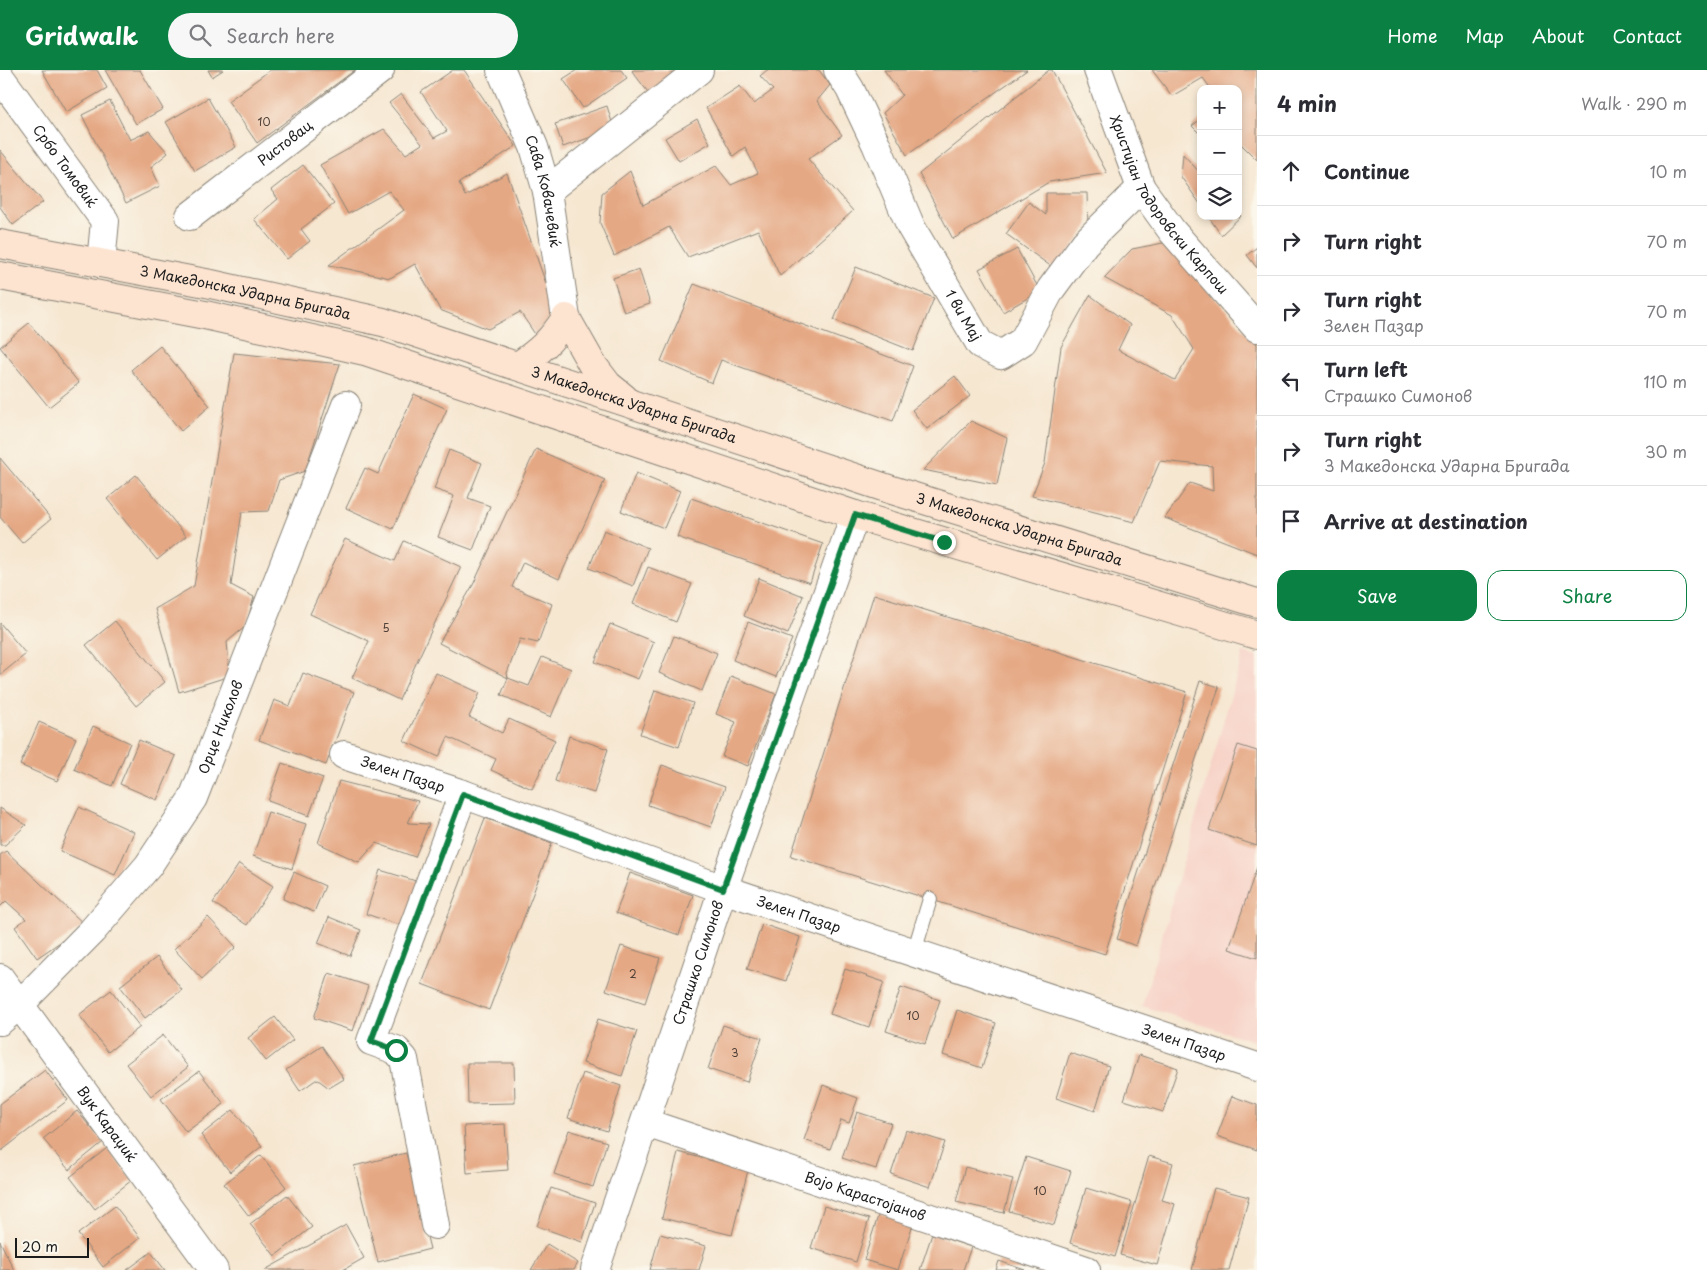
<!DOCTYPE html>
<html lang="en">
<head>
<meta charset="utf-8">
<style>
  :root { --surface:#fff; --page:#f7f7f7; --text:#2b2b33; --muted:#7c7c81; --line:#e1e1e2; --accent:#0b8043 }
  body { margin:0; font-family:"Playpen Sans",sans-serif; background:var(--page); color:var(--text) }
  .controls { position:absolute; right:15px; top:15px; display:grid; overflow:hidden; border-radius:10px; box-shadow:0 2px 8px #0003 }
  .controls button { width:45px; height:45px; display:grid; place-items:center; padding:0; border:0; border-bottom:1px solid var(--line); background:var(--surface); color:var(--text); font:25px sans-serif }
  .scale { position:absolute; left:15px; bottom:12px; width:74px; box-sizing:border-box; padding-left:5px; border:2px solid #1c1c1c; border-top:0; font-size:14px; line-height:18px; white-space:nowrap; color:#1c1c1c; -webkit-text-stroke:4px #fbf7ec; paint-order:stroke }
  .stop { position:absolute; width:15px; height:15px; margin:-11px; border:4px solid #0b8043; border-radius:50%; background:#fff }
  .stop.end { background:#0b8043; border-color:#fff; box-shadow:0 1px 5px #0008 }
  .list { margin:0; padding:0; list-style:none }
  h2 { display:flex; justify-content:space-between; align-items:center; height:65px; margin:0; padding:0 20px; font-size:21px }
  h2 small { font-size:16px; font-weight:400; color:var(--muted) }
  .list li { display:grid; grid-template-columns:32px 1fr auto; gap:15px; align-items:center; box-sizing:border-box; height:70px; padding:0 20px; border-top:1px solid var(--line) }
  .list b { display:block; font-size:19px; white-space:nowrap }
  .list p { margin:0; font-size:16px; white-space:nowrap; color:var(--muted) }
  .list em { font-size:16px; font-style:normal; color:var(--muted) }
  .actions { display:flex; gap:10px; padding:15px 20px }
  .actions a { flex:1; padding:11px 0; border:1px solid var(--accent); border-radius:15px; text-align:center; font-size:18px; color:var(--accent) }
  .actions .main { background:var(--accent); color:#fff }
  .icon { flex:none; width:28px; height:28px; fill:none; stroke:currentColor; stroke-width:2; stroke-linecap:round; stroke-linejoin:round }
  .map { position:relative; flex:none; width:1257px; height:1200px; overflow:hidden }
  header { display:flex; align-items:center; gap:30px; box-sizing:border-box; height:70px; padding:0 25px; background:var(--accent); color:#fff }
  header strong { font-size:24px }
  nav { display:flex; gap:28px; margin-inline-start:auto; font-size:18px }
  .search { width:350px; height:45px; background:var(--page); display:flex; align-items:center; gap:12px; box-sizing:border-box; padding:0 18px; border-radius:28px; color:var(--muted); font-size:19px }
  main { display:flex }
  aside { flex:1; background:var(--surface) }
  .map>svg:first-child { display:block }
  .built { fill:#f7d1c6 }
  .building { fill:#e5a884 }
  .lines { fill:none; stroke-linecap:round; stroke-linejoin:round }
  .lane-casing { stroke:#898276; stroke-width:16 }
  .street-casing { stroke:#898276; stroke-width:30 }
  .secondary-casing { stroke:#898276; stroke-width:30 }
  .lane { stroke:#fff; stroke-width:14 }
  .street { stroke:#fff; stroke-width:28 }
  .secondary { stroke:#fde4d1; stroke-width:28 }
  .route { stroke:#0b8043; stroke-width:6 }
  .labels { text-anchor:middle; stroke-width:4; stroke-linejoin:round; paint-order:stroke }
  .number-label { font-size:11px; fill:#4e3f36 }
  .street-label { font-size:14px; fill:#1c1c1c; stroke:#fbf7ec }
</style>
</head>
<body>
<header>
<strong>Gridwalk</strong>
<div class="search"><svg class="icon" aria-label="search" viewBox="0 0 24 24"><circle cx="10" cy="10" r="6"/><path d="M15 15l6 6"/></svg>Search here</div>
<nav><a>Home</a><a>Map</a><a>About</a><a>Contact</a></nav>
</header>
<main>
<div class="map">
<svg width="1257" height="1200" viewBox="0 0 1257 1200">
  <rect width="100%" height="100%" fill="#fbf7ec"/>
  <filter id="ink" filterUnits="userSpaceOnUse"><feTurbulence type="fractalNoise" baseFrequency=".02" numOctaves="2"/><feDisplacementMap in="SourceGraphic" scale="10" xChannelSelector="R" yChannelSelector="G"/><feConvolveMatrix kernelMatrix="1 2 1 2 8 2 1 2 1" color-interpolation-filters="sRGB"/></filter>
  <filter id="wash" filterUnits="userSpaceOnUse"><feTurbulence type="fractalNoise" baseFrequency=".0096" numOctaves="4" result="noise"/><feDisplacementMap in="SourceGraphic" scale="20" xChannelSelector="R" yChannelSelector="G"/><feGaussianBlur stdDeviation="1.12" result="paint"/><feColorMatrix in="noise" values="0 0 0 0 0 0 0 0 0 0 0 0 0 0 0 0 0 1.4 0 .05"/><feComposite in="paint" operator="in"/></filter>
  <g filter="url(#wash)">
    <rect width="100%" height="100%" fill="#f6e7d1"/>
    <polygon class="built" points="1243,583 1257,587 1257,972 1142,936"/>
    <g id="blocks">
      <g class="building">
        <polygon points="42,0 97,0 107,18 66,42"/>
        <polygon points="105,0 140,0 163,39 136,54"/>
        <polygon points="208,0 223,0 212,7"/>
        <polygon points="270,0 355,0 257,73 228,31"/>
        <polygon points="453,0 464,0 516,76 459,113 465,126 507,103 556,242 535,264 520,242 488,259 440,240 415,194 390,208 329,195 404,140 389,121 348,144 320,95 384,59 406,84 422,74 389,33 401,24 434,68 447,61 421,22"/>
        <polygon points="577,0 621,0 627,8 583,38 563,9"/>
        <polygon points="633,0 687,0 651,26 632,1"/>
        <polygon points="767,0 819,0 830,15 817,31 842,65 808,89 853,141 780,206 758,160 688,187 669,157 614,186 600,153 602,123 630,101 643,135 716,96 731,115 758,103 745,77 733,86 706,38 740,16 754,34 773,20 760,6"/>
        <polygon points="884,0 1027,0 907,85 883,43 902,25"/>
        <polygon points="1049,0 1052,0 1107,103 1049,112 953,169 919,104"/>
        <polygon points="1152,0 1257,0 1257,90 1242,75 1238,76 1238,19 1211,19 1203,8 1172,26"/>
        <polygon points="208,28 236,77 195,101 166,52"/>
        <polygon points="110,31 130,70 149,61 168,83 151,97 160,116 126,133 82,45"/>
        <polygon points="607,36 614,59 563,77 555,54"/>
        <polygon points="697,49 710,73 679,91 665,68"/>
        <polygon points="1201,49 1201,65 1192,56"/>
        <polygon points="0,80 43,132 13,155 0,137"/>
        <polygon points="1183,84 1201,104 1201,135 1181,107"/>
        <polygon points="303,95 334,134 301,159 310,171 287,189 254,149 278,129 271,120"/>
        <polygon points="1046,123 1087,123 1088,156 1056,200 1006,164 1029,132 1046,145"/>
        <polygon points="1238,144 1241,146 1221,165 1208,146 1238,146"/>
        <polygon points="1168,172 1200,212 1257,274 1257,484 1165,448 1190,413 1213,421 1212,396 1160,391 1134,452 1032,426 1045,393 1061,277 1090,225 1130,255 1118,280 1175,310 1194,279 1172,245 1104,208 1132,179"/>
        <polygon points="1257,177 1257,198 1247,185"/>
        <polygon points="1017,179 1040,221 1003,242 979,199"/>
        <polygon points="856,197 934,228 913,281 834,250"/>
        <polygon points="639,199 650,234 624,242 613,208"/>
        <polygon points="694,214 913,296 893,351 721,290 712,313 661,291"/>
        <polygon points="29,253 79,313 49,337 0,277"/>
        <polygon points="160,276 210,336 181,361 131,300"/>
        <polygon points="234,283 340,294 305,401 279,410 269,441 242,442 231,515 254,527 246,556 227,572 230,606 179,622 155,539 194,516"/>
        <polygon points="955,306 970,326 927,359 912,340"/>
        <polygon points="414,324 447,339 393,459 346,438 365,398 378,404"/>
        <polygon points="971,351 1007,368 997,415 923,400"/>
        <polygon points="536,379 605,410 559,509 523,492 512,517 552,534 538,573 520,569 507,603 508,608 439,573 473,515"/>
        <polygon points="449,380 482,393 468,428 490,436 473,480 438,467 454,426 434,419"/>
        <polygon points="0,388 51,449 22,473 0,447"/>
        <polygon points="636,403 680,421 664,458 621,441"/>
        <polygon points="136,405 186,466 157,490 107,429"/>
        <polygon points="691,428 823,474 810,513 677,467"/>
        <polygon points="604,460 648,478 633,516 589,498"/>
        <polygon points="345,469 395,491 404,471 461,497 399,630 352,608 369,571 310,544"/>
        <polygon points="648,497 692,514 676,552 633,534"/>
        <polygon points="759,508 803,526 788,564 744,546"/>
        <polygon points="874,524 1187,622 1105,884 791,786"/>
        <polygon points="115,551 165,612 136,636 86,575"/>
        <polygon points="748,552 792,569 776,607 733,590"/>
        <polygon points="0,553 26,584 0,605"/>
        <polygon points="610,554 654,572 638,609 595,592"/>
        <polygon points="674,566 717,583 702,621 659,603"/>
        <polygon points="542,587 571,599 551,647 501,625 508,608 529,616"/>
        <polygon points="303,603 354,622 326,695 259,670 274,630 290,636"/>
        <polygon points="436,603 480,623 469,647 502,663 509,649 555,670 532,719 491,700 496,689 448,667 439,687 404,671"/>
        <polygon points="731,606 776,624 748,696 722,686 736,652 716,644"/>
        <polygon points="1200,611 1219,617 1136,876 1117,869"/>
        <polygon points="655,620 693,633 679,677 640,664"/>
        <polygon points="39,652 76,668 57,711 20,695"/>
        <polygon points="93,656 130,673 112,716 74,699"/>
        <polygon points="569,666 608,679 594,723 555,711"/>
        <polygon points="139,670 176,686 157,730 120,714"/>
        <polygon points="1238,675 1257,681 1257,776 1209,760"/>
        <polygon points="282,693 323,708 309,746 268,731"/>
        <polygon points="662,695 725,717 711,757 648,735"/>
        <polygon points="339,711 418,731 408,753 429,754 415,787 376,773 359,792 318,773"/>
        <polygon points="79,737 134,762 115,805 60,781"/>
        <polygon points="0,738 26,755 5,775 0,775"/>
        <polygon points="268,742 306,754 292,799 253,786"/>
        <polygon points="485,748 552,773 489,940 422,914"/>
        <polygon points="6,781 85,855 37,888 15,857 26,849 6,831 0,837 0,785"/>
        <polygon points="239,794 273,816 247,855 213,833"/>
        <polygon points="1257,797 1257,888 1229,879"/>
        <polygon points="380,800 419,812 405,857 366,844"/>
        <polygon points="294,802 325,816 314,842 283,829"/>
        <polygon points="630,803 693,825 679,865 616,843"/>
        <polygon points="208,847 236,877 202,909 174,879"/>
        <polygon points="329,847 361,860 350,886 318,873"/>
        <polygon points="762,854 800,867 786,911 747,899"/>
        <polygon points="621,876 660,888 645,933 606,920"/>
        <polygon points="157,887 182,920 145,948 120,916"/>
        <polygon points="845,899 884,912 869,957 830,944"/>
        <polygon points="329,903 368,916 353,961 314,948"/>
        <polygon points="901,917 940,930 925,974 886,961"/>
        <polygon points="111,920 140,957 108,982 79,945"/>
        <polygon points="957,940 996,953 982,998 943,985"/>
        <polygon points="275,947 293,970 266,991 248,968"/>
        <polygon points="598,949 637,961 622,1006 583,993"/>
        <polygon points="723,955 762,968 747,1012 708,999"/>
        <polygon points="163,965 188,997 151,1026 126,994"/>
        <polygon points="322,976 344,1009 329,1018 317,1009 300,1021 286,1000"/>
        <polygon points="1070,983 1109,996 1095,1041 1056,1028"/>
        <polygon points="1139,985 1178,998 1163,1042 1124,1030"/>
        <polygon points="467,993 514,993 515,1033 468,1034"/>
        <polygon points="45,1000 68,1030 0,1082 0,1034"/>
        <polygon points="199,1001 224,1034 186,1062 161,1029"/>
        <polygon points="583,1003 621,1016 607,1061 568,1048"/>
        <polygon points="823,1015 858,1028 849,1053 841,1050 830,1079 804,1070"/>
        <polygon points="1232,1026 1257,1035 1257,1080 1217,1066"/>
        <polygon points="233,1040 262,1076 230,1102 201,1065"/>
        <polygon points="77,1041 103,1072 69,1100 43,1069"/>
        <polygon points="857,1042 891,1053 876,1099 842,1088"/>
        <polygon points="505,1054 508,1100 467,1103 464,1056"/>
        <polygon points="569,1060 607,1072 593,1117 554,1104"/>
        <polygon points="906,1060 945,1072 930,1117 891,1104"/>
        <polygon points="107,1078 132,1110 95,1139 70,1107"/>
        <polygon points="678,1082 748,1100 732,1165 662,1148"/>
        <polygon points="406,1083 430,1179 378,1192 354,1096"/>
        <polygon points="261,1085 286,1117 249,1146 224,1114"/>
        <polygon points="1149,1086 1173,1093 1162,1130 1175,1134 1157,1195 1120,1185"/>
        <polygon points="1026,1087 1071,1101 1054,1155 1009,1141"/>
        <polygon points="965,1097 1013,1109 1004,1143 956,1132"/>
        <polygon points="551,1118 595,1133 582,1172 537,1156"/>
        <polygon points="1086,1118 1132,1132 1115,1187 1070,1173"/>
        <polygon points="1214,1118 1249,1127 1229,1200 1192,1200"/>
        <polygon points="287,1125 312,1157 275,1186 250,1154"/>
        <polygon points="115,1136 140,1168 103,1197 78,1164"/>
        <polygon points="824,1136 869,1149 856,1192 811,1178"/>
        <polygon points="879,1143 913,1154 898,1200 864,1190"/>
        <polygon points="346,1155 364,1188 343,1200 265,1200"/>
        <polygon points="660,1164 706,1176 699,1200 650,1200"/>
        <polygon points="932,1164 971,1177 963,1200 920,1200"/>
        <polygon points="0,1171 14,1200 0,1200"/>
        <polygon points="547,1174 578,1193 574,1200 531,1200"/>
        <polygon points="151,1182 165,1200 127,1200"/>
        <polygon points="999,1191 1025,1200 996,1200"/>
      </g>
    </g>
  </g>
  <g filter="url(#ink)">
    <use href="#blocks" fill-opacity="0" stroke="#898276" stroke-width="1"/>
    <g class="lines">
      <g class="lane-casing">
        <polyline id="lane" points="914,882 930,829"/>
      </g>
      <g class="street-casing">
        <g id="street">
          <path id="s1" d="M501,0L534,77L547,121L566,248"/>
          <path id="s2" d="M838,0L850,19L876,74L911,157L980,274L1001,285L1023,271L1051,219L1085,173L1141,118"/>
          <path id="s3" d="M1098,0L1141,118L1172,161L1257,258"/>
          <path id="s4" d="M0,7L105,151L101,193"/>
          <polyline points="547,121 699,0"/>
          <path id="s5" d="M190,146L380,0"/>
          <path id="s6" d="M344,685L463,724L723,819L1257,997"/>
          <path id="s7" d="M0,908L214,1200"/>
          <path id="s8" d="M0,951L20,934L92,861L148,796L193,728L346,335"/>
          <path id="s9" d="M646,1053L1086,1200"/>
          <polyline points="435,1155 404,989 396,980 371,971 463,724"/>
          <path id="s10" d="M595,1200L723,819L855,445"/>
        </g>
      </g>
      <g class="secondary-casing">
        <g id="secondary">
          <path id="s11" d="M0,174L211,214L383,252L892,420L1257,533"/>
          <polyline points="0,206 205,245 365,281 855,445 1257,565"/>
          <path d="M518,296C540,281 551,271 566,248L592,294L608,315L624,328"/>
        </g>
      </g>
      <use href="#lane" class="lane"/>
      <use href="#street" class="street"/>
      <use href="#secondary" class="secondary"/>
    </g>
  </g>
  <g class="lines" filter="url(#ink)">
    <polyline class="route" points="396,980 371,971 463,724 723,819 855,445 944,472"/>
  </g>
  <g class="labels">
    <g class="number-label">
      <text x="264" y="56">10</text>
      <text x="386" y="562">5</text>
      <text x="633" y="908">2</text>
      <text x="913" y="950">10</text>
      <text x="735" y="987">3</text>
      <text x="1040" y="1125">10</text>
    </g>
    <g class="street-label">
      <text dy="5" stroke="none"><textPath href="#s5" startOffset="120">Ристовац</textPath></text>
      <text dy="5" stroke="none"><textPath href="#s4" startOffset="110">Србо Томовиќ</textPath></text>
      <text dy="5" stroke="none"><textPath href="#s1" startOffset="129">Сава Ковачевиќ</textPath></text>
      <text dy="5" stroke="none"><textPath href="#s3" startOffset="154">Христијан Тодоровски Карпош</textPath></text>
      <text dy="5" stroke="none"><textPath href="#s11" startOffset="250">3 Македонска Ударна Бригада</textPath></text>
      <text dy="5" stroke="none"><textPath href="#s2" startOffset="276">1 ви Мај</textPath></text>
      <text dy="5" stroke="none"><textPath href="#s11" startOffset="655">3 Македонска Ударна Бригада</textPath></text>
      <text dy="5" stroke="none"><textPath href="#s11" startOffset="1060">3 Македонска Ударна Бригада</textPath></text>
      <text dy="5" stroke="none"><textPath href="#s8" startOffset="372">Орце Николов</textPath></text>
      <text dy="5" stroke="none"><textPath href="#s6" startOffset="62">Зелен Пазар</textPath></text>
      <text dy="5" stroke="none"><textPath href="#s6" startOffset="482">Зелен Пазар</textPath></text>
      <text dy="5" stroke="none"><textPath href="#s10" startOffset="324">Страшко Симонов</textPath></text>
      <text dy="5" stroke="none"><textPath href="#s6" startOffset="888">Зелен Пазар</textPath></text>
      <text dy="5" stroke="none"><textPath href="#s7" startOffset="181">Вук Караџиќ</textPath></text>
      <text dy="5" stroke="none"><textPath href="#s9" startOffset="231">Војо Карастојанов</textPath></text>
    </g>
  </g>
</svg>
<div class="controls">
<button>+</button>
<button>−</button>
<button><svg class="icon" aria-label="layers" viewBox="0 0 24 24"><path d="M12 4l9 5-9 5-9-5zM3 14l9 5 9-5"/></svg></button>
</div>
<div class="scale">20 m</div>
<div class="stop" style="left:396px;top:980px"></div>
<div class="stop end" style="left:944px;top:472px"></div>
</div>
<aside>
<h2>4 min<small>Walk · 290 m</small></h2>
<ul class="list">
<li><svg class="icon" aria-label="ahead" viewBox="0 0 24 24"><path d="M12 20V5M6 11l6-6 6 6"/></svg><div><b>Continue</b></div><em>10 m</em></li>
<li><svg class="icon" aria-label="right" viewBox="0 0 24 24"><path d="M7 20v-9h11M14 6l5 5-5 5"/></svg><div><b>Turn right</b></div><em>70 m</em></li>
<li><svg class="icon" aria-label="right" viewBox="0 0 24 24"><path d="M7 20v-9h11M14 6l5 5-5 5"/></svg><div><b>Turn right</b><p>Зелен Пазар</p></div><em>70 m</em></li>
<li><svg class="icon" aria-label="left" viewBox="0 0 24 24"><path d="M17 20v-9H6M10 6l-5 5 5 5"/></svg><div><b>Turn left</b><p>Страшко Симонов</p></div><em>110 m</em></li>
<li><svg class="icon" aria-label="right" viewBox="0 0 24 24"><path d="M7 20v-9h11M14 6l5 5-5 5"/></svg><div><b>Turn right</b><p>3 Македонска Ударна Бригада</p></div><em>30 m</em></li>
<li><svg class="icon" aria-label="arrive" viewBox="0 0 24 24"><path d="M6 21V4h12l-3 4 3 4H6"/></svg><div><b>Arrive at destination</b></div></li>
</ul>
<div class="actions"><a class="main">Save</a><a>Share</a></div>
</aside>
</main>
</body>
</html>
